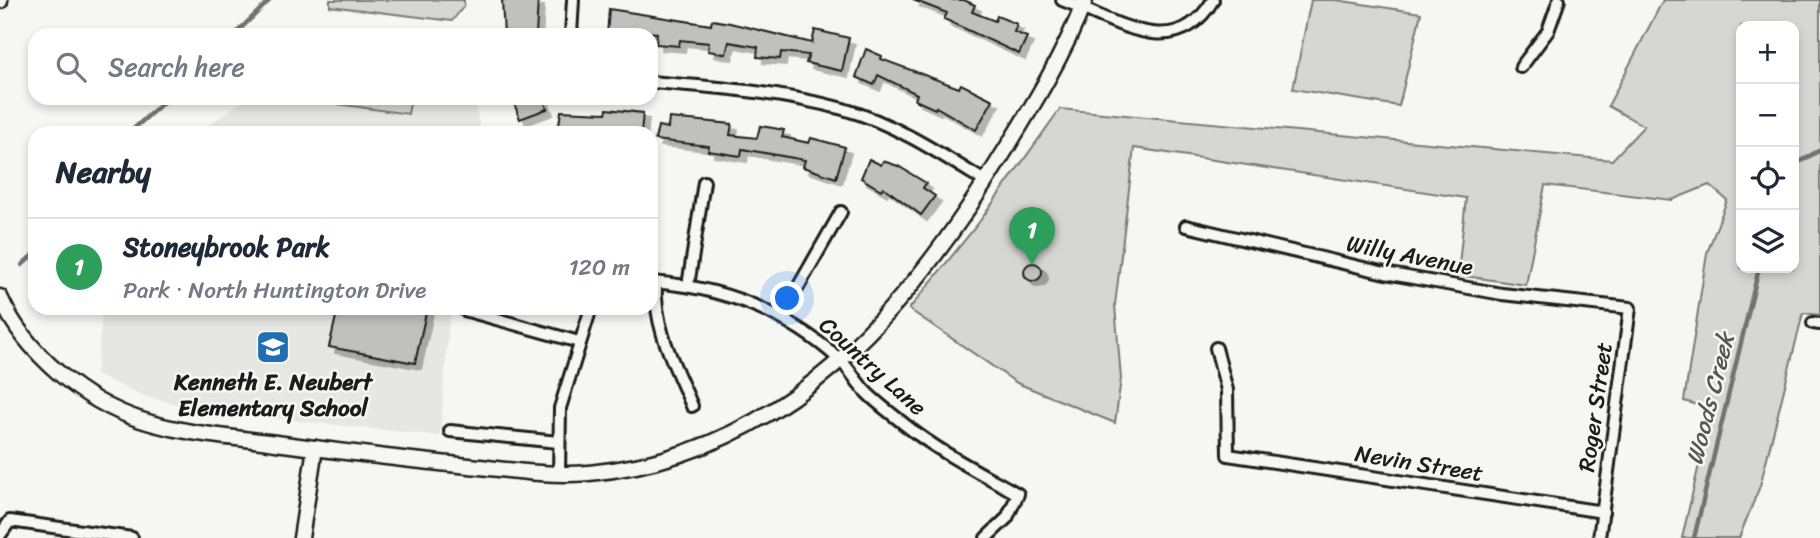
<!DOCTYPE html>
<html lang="en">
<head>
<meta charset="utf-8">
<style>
  :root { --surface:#fff; --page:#f2f2f3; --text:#1f2937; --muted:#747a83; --line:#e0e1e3; --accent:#0f766e }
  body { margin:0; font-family:Sriracha,sans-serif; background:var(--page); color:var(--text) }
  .controls { position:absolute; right:21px; top:21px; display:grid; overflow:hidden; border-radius:14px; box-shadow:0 4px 10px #0003 }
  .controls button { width:63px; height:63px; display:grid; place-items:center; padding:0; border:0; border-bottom:2px solid var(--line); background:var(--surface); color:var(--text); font:35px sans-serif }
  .you { position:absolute; left:788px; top:299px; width:24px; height:24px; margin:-18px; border:5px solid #fff; border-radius:50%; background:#1a73e8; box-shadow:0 0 0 10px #1a73e833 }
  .badge { display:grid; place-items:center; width:46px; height:46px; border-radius:50%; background:var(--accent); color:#fff; font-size:23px; font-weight:700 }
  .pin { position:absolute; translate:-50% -58px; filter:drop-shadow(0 2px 4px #0008) }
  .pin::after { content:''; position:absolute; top:37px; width:24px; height:21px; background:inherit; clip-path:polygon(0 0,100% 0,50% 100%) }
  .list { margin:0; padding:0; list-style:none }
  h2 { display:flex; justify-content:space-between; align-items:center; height:91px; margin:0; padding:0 28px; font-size:30px }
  h2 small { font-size:23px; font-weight:400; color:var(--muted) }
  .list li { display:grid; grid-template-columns:46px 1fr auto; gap:21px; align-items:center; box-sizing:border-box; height:98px; padding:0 28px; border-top:2px solid var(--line) }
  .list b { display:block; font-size:26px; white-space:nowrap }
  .list p { margin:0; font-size:23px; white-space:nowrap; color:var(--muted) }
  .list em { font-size:23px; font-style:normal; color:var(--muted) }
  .icon { flex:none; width:38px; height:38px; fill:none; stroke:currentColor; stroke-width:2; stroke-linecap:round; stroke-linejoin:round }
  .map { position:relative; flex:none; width:1820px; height:538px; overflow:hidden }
  .search { position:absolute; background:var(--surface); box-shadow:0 4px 10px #0003; left:28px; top:28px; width:630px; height:77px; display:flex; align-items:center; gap:18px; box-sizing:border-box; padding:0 24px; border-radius:21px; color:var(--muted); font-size:26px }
  .panel { position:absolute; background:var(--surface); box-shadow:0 4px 10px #0003; left:28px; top:126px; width:630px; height:189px; border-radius:21px }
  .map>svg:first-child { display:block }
  .built { fill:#e6e6e2 }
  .green { fill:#d6d6d2; stroke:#797977; stroke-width:2; fill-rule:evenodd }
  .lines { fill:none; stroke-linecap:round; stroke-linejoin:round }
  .stream { stroke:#727271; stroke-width:4.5 }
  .building { fill:#c0c0bd; stroke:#1c1c1c; stroke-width:2; filter:url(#shadow) }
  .minor-casing { stroke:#1c1c1c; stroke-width:16 }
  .tertiary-casing { stroke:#1c1c1c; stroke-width:19 }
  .minor { stroke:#f6f6f2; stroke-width:10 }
  .tertiary { stroke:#f6f6f2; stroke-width:14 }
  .labels { text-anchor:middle; stroke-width:5; stroke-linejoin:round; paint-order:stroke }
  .street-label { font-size:23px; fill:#1c1c1c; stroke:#f6f6f2 }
  .poi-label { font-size:23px; font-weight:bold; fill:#1c1c1c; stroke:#f6f6f2 }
  .water-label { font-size:24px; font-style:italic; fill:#565654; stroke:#f6f6f2 }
</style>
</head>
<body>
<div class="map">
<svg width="1820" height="538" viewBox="0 0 1820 538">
  <defs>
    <filter id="shadow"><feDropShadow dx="6" dy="6" stdDeviation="0" flood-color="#0004"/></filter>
  </defs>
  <rect width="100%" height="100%" fill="#f6f6f2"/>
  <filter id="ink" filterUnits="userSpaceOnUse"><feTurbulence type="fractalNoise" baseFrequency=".0143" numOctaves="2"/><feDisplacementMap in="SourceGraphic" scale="14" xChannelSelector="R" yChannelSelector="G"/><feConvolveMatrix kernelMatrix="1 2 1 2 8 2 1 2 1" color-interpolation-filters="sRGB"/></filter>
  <g filter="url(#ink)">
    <g class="built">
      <polygon points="247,98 474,98 481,133 197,133"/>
      <polygon points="103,308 454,308 449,320 440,436 207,411 147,397 96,375"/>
    </g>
    <g class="green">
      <polygon points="330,0 464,0 464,6 452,21 330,6"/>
      <polygon points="1311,0 1336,0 1421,13 1399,106 1293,89"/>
      <path d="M1663,0H1820V315L1803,313L1760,486L1739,538H1682L1712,409L1684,401L1707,253L1727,200L1709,185L1672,200L1545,185L1526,285L1458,275L1466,198L1134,148L1115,305L1121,379L1115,423L1017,383L909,309L977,225L1060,109L1612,160L1644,126L1608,106ZM1741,26H1794V268H1741Z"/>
      <polygon points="317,98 411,98 408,114 316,101"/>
    </g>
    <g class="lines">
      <g class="stream">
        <polyline points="234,35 270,0"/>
        <polyline points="129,133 168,98"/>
        <polyline points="1794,165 1820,150"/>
        <polyline points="22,265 35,253"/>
        <polyline points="1694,538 1759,268"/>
      </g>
    </g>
    <g class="building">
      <polygon points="502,0 538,0 536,35 504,35"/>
      <polygon points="913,0 964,0 975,5 972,12 995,21 997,16 1017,24 1014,32 1027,37 1019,54 944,19 947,13"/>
      <polygon points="609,9 711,25 712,20 730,23 812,43 815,30 849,38 842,71 806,63 809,55 781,52 780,59 757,57 758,47 729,42 726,54 708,51 709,43 680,40 679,46 656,44 657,33 630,31 629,35 607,35"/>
      <polygon points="866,49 882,56 881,59 959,88 961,84 993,100 976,130 936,107 935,109 915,100 917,94 878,75 874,85 856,77"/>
      <polygon points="512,98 543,98 547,109 520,119"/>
      <polygon points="607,109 643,113 641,133 558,132 561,111 606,113"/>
      <polygon points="669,118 732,124 730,135 757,138 760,126 773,128 784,130 782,137 809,143 811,138 845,147 836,178 803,167 805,160 742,149 741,156 708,151 709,146 655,140 658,126 668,128"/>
      <polygon points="869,159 881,165 883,161 898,166 926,183 923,188 935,196 921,215 883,187 881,190 861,178"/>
      <circle cx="1033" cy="272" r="9"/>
      <polygon points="338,308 427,308 415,363 329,347"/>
    </g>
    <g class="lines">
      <g class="minor-casing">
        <g id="minor">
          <path d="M1062,0C1114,19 1175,65 1213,0"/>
          <polyline points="571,35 573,0"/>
          <polyline points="1521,67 1548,31 1559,0"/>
          <path d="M651,82C714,87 781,92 843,109C894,123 941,154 986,182"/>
          <polyline points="1186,226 1385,273 1502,294 1630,308 1599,538"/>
          <path d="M651,282C723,287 786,311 840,360C850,369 857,383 867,393C878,404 892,414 904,424C939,452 979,472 1018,494L1007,518L986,538"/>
          <path d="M656,282C653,327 675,366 692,406"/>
          <polyline points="688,286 704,182"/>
          <polyline points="464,310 579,342"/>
          <polyline points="781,317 841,212"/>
          <polyline points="1813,323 1820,324"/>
          <polyline points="1216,348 1227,390 1228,455 1603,512"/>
          <polyline points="450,431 558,442"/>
          <polyline points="559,475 560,408 591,308"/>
          <polyline points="0,535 10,521 132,538"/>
        </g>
      </g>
      <g class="tertiary-casing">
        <g id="tertiary">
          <polyline points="0,1 0,0"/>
          <path d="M0,297C25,353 83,401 141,420C184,434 232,437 276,443C344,452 412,461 480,467C516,471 552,476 589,473C784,455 905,313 1001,157C1032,107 1064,55 1085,0"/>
          <polyline points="301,538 315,448"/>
        </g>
      </g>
      <use href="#minor" class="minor"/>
      <use href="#tertiary" class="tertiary"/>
    </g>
  </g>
  <defs>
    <g id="school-square" transform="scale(1.75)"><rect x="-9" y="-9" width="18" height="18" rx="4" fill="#1f6fb2" stroke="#f6f6f2"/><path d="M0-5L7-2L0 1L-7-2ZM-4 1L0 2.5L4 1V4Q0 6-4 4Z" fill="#fff"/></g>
  </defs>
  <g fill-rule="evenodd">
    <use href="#school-square" x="273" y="347"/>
  </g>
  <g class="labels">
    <g class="street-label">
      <text transform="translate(1410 255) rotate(11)" y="8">Willy Avenue</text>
      <text transform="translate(873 366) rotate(42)" y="8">Country Lane</text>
      <text transform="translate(1595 407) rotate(-82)" y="8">Roger Street</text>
      <text transform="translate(1419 463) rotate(9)" y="8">Nevin Street</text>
    </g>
    <g class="poi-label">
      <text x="273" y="390">Kenneth E. Neubert<tspan x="273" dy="26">Elementary School</tspan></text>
    </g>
    <g class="water-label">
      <text transform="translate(1710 399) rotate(-76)" y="8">Woods Creek</text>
    </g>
  </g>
</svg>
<div class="controls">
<button>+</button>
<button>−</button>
<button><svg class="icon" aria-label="locate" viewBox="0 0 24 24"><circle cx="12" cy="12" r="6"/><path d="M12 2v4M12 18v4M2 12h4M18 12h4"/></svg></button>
<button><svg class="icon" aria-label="layers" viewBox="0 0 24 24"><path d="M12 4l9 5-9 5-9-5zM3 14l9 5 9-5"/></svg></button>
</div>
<div class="you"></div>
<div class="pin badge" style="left:1032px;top:265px;background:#2e9e5b">1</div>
<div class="search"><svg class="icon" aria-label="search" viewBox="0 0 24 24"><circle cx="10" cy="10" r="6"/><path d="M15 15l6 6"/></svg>Search here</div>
<section class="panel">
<h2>Nearby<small></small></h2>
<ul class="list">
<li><span class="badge" style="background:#2e9e5b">1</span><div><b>Stoneybrook Park</b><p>Park · North Huntington Drive</p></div><em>120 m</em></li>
</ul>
</section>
</div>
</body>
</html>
